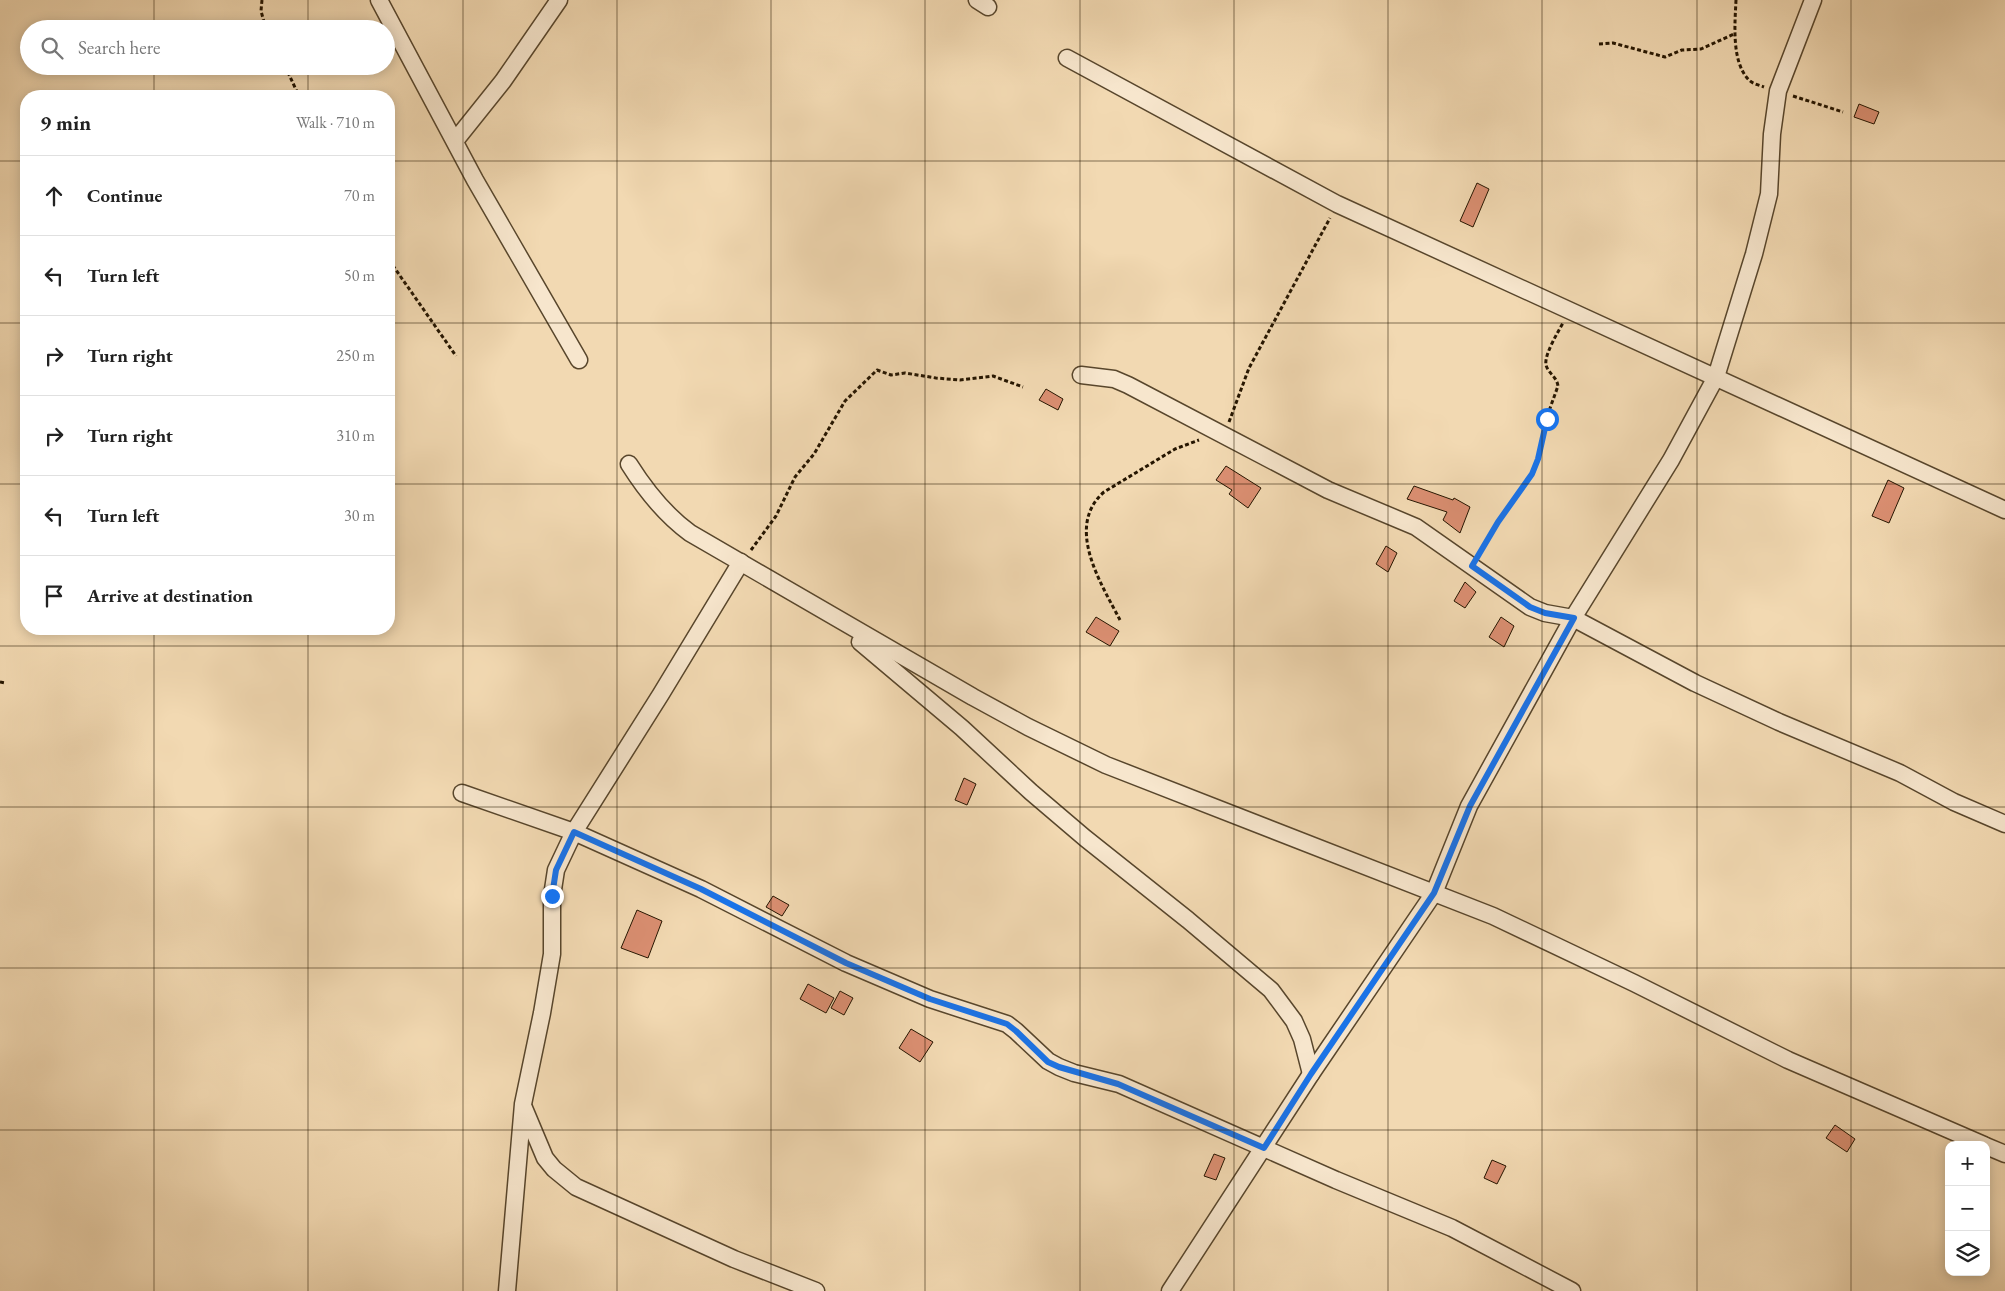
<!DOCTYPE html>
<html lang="en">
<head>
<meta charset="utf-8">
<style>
  :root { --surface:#fff; --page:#f2f2f2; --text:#222; --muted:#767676; --line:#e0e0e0 }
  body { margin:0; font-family:"EB Garamond",serif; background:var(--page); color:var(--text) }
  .controls { position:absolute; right:15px; bottom:15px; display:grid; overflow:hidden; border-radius:10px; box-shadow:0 2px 12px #0003 }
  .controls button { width:45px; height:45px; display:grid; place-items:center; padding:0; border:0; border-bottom:1px solid var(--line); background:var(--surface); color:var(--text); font:25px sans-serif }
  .stop { position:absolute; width:15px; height:15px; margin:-11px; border:4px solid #1a73e8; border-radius:50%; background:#fff }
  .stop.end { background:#1a73e8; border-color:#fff; box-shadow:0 1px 5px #0008 }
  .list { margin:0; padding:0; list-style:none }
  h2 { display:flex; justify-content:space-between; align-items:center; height:65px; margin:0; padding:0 20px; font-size:21px }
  h2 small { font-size:16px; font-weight:400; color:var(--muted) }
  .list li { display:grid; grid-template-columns:32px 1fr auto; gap:15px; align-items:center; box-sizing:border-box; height:80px; padding:0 20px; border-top:1px solid var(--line) }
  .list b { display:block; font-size:19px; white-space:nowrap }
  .list em { font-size:16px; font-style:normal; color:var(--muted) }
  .icon { flex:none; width:28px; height:28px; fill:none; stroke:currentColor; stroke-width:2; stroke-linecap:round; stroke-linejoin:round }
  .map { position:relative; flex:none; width:2005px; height:1291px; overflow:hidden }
  .search { position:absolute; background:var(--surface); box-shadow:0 2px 12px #0003; left:20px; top:20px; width:375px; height:55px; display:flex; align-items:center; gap:12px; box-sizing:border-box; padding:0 18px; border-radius:28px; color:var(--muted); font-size:19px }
  .panel { position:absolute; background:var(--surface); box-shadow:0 2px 12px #0003; left:20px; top:90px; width:375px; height:545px; border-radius:20px }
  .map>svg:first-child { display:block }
  .building { fill:#db8f72; stroke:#251500 }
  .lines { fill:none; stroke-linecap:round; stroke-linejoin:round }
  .street-casing { stroke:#58462c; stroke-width:19 }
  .path { stroke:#251500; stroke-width:3; stroke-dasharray:4 2.5; stroke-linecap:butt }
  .street { stroke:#f7e6cd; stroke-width:16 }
  .route { stroke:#1a73e8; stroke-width:6 }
  .grid { fill:none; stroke:#251500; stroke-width:1; stroke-opacity:0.55 }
</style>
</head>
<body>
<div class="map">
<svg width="2005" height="1291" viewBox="0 0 2005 1291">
  <rect width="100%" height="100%" fill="#f2d9b2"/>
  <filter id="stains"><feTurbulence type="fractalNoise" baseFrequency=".004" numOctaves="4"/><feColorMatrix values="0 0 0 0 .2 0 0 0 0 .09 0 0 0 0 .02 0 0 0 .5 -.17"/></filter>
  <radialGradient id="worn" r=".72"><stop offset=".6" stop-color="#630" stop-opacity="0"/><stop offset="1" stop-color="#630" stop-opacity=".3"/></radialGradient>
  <g class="building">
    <polygon points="1859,104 1879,112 1874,124 1854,117"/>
    <polygon points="1477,183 1489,189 1473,227 1460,221"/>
    <polygon points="1046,389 1063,399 1058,410 1039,400"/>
    <polygon points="1226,466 1261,488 1248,508 1229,494 1232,490 1216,480"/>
    <polygon points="1888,480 1904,488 1889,523 1872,516"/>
    <polygon points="1414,486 1453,500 1454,498 1470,507 1460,533 1443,520 1447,512 1407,499"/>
    <polygon points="1386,546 1397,553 1388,572 1376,564"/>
    <polygon points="1465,582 1476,592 1465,608 1454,601"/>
    <polygon points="1096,617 1119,631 1110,646 1086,632"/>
    <polygon points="1501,617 1514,626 1504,647 1489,637"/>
    <polygon points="964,778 976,784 967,805 955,800"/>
    <polygon points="773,896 789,905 782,916 766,907"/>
    <polygon points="637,910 662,921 648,958 621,948"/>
    <polygon points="808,984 834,998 826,1013 800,999"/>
    <polygon points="840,991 853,998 844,1015 831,1008"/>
    <polygon points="911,1029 933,1042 920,1062 899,1048"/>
    <polygon points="1835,1125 1855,1139 1847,1152 1826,1138"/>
    <polygon points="1214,1154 1225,1158 1216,1180 1204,1176"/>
    <polygon points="1492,1160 1506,1166 1497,1184 1484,1178"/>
  </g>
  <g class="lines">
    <g class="street-casing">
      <g id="street">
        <polyline points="379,0 475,180 579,360"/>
        <polyline points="977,0 988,7"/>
        <polyline points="1067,58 1337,204 2005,510"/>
        <polyline points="455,141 503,81 559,0"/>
        <polyline points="1081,375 1114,379 1128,385 1328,490 1416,527 1530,607 1545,613 1573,618 1695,683 1779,722 1900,773 1954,802 2005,824"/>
        <path d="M629,464C646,491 664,514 690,533L973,697L1028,727L1106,765L1493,916L1634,983L1788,1060L1984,1145"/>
        <polyline points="860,642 962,728 1031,792 1085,838 1188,920 1271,990 1294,1021 1302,1039 1311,1074"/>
        <polyline points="462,793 574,832 701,889 846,963 930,999 1007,1024 1016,1031 1048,1061 1059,1067 1074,1073 1119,1084 1336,1180 1452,1228 1572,1291"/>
        <polyline points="524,1108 545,1158 554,1169 576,1187 734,1259 816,1291"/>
        <polyline points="1986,1146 2005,1154"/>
        <polyline points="507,1291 523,1104 542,1013 552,954 552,896 556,870 574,832 661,694 741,562"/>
        <polyline points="1170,1291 1311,1074 1434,893 1469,806 1573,618 1671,460 1716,377 1754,254 1769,194 1772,134 1778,91 1813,0"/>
      </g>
    </g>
    <g class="path">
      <polyline points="262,0 261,11 266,29"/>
      <path d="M1736,0C1735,23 1731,62 1749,80C1753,84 1759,85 1764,87"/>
      <polyline points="1599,44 1613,43 1665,57 1682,50 1701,49 1734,34"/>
      <polyline points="285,66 299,96"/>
      <polyline points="1793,96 1843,112"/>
      <polyline points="389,260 456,356"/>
      <polyline points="1229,422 1249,368 1330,218"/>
      <polyline points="751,550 776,516 795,477 814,454 845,401 877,370 891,375 905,373 936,378 960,380 993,376 1023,387"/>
      <path d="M1479,554L1498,522L1533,474L1538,459L1549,411L1558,386C1557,377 1548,373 1546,365C1544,355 1558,332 1563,323"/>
      <path d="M1120,620C1102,585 1064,527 1104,492L1175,449L1199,440"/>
      <polyline points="0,682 5,683"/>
    </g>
    <use href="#street" class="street"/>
  </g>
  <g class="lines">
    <polyline class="route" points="552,896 556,870 574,832 701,889 846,963 930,999 1007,1024 1016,1031 1048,1062 1059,1067 1118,1084 1264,1148 1311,1074 1434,893 1470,806 1574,618 1545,613 1530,607 1472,566 1498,522 1532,474 1538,459 1547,419"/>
  </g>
  <path class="grid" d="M154,0V29M308,0V29M463,0V1291M617,0V1291M771,0V1291M925,0V1291M1080,0V1291M1234,0V1291M1388,0V1291M1542,0V1291M1697,0V1291M1851,0V1291M154,66V96M308,66V96M0,161H26M389,161H2005M0,323H26M389,323H2005M0,484H26M389,484H2005M154,629V1291M308,629V1291M0,646H2005M0,807H2005M0,968H2005M0,1130H2005"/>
  <rect width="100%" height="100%" filter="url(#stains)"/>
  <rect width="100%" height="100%" fill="url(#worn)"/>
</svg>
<div class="controls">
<button>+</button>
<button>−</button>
<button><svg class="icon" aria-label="layers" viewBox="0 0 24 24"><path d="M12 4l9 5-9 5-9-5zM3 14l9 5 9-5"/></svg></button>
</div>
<div class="stop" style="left:1547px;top:419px"></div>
<div class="stop end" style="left:552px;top:896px"></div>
<div class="search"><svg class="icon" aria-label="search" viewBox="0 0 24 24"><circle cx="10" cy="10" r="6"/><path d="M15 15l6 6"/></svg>Search here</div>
<section class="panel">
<h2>9 min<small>Walk · 710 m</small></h2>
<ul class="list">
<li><svg class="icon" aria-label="ahead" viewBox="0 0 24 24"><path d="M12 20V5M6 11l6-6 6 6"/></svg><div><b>Continue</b></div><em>70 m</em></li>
<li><svg class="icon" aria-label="left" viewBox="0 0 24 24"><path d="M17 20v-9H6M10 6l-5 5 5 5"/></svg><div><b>Turn left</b></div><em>50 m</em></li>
<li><svg class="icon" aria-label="right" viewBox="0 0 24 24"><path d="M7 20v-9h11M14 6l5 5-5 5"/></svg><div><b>Turn right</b></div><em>250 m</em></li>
<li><svg class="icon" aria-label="right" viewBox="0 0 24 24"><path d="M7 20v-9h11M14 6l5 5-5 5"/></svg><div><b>Turn right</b></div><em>310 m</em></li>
<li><svg class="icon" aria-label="left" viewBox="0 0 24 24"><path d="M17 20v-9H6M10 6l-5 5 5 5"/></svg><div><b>Turn left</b></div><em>30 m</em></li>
<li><svg class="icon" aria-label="arrive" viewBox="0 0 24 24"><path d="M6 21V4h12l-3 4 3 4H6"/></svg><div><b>Arrive at destination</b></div></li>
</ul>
</section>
</div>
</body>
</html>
